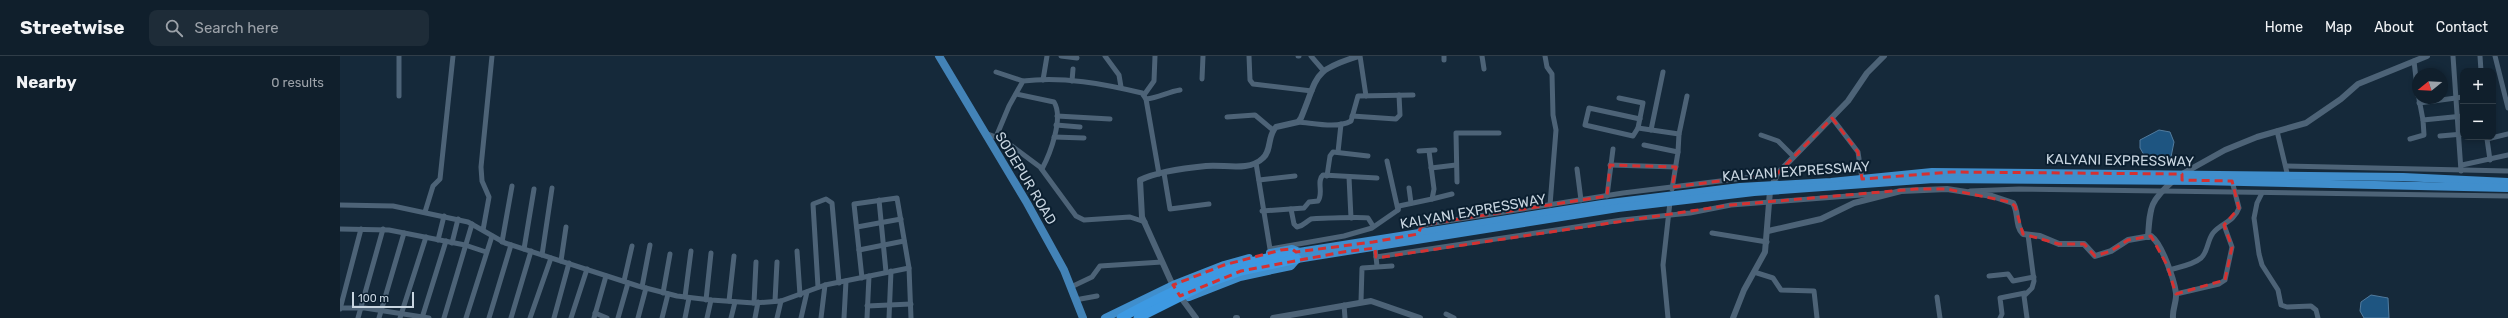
<!DOCTYPE html>
<html lang="en">
<head>
<meta charset="utf-8">
<style>
  :root { --surface:#101f2c; --page:#1e2c38; --text:#f1f3f6; --muted:#9ca2a9; --line:#303d48 }
  body { margin:0; font-family:Rubik,sans-serif; background:var(--page); color:var(--text) }
  .controls { position:absolute; right:12px; top:12px; display:grid; overflow:hidden; border-radius:8px; box-shadow:0 2px 6px #0003 }
  .controls button { width:36px; height:36px; display:grid; place-items:center; padding:0; border:0; border-bottom:1px solid var(--line); background:var(--surface); color:var(--text); font:20px sans-serif }
  .compass { position:absolute; left:2072px; top:12px; width:36px; height:36px; border-radius:50%; background:var(--surface); box-shadow:0 2px 6px #0003; rotate:252deg }
  .scale { position:absolute; left:12px; bottom:10px; width:62px; box-sizing:border-box; padding-left:4px; border:2px solid #c8d5e0; border-top:0; font-size:11px; line-height:14px; white-space:nowrap; color:#c8d5e0; -webkit-text-stroke:3px #0b1f30; paint-order:stroke }
  .list { margin:0; padding:0; list-style:none }
  h2 { display:flex; justify-content:space-between; align-items:center; height:52px; margin:0; padding:0 16px; font-size:17px }
  h2 small { font-size:13px; font-weight:400; color:var(--muted) }
  .icon { flex:none; width:22px; height:22px; fill:none; stroke:currentColor; stroke-width:2; stroke-linecap:round; stroke-linejoin:round }
  .map { position:relative; flex:none; width:2168px; height:262px; overflow:hidden }
  header { display:flex; align-items:center; gap:24px; box-sizing:border-box; height:56px; padding:0 20px; background:var(--surface); border-bottom:1px solid var(--line) }
  header strong { font-size:19px }
  nav { display:flex; gap:22px; margin-inline-start:auto; font-size:14px }
  .search { width:280px; height:36px; background:var(--page); display:flex; align-items:center; gap:10px; box-sizing:border-box; padding:0 14px; border-radius:8px; color:var(--muted); font-size:15px }
  main { display:flex }
  aside { flex:1; background:var(--surface) }
  .map>svg:first-child { display:block }
  .water { fill:#1e5581; stroke:#517b9e }
  .lines { fill:none; stroke-linecap:round; stroke-linejoin:round }
  .minor { stroke:#4d6377; stroke-width:5 }
  .tertiary { stroke:#4d6377; stroke-width:6 }
  .primary { stroke:#4383b7; stroke-width:8 }
  .trunk { stroke:#408ecc; stroke-width:8 }
  .motorway { stroke:#3d99e2; stroke-width:9 }
  .marked { fill:none; stroke:#d53131; stroke-width:3; stroke-dasharray:8 5; stroke-linejoin:round }
  .labels { text-anchor:middle; stroke-width:4; stroke-linejoin:round; paint-order:stroke }
  .street-label { font-size:14px; fill:#c8d5e0; stroke:#0b1f30 }
</style>
</head>
<body>
<header>
<strong>Streetwise</strong>
<div class="search"><svg class="icon" aria-label="search" viewBox="0 0 24 24"><circle cx="10" cy="10" r="6"/><path d="M15 15l6 6"/></svg>Search here</div>
<nav><a>Home</a><a>Map</a><a>About</a><a>Contact</a></nav>
</header>
<main>
<aside>
<h2>Nearby<small>0 results</small></h2>
<ul class="list">
</ul>
</aside>
<div class="map">
<svg width="2168" height="262" viewBox="0 0 2168 262">
  <rect width="100%" height="100%" fill="#15293a"/>
  <g class="water">
    <polygon points="1819,74 1830,76 1834,86 1831,101 1817,106 1807,104 1800,92 1800,84"/>
    <polygon points="2031,239 2048,242 2049,262 2024,262 2020,255 2021,246"/>
  </g>
  <g class="lines">
    <g class="minor">
      <polyline points="59,0 59,40"/>
      <polyline points="721,0 737,2"/>
      <polyline points="765,0 779,19 781,31"/>
      <polyline points="909,0 910,24 913,28 972,35"/>
      <polyline points="958,0 959,0"/>
      <polyline points="971,0 983,14"/>
      <polyline points="1020,0 1026,40"/>
      <polyline points="1142,0 1144,13"/>
      <polyline points="1205,0 1207,11 1212,18 1213,59 1216,74 1210,149"/>
      <polyline points="2113,0 2121,115"/>
      <polyline points="2140,0 2141,15"/>
      <polyline points="2155,0 2168,52"/>
      <polyline points="1104,4 1104,0"/>
      <polyline points="2074,5 2078,40"/>
      <polyline points="656,16 683,25"/>
      <polyline points="862,23 863,0"/>
      <polyline points="703,24 707,0"/>
      <polyline points="732,25 733,13"/>
      <path d="M676,38L714,46C724,62 710,98 702,113"/>
      <polyline points="804,39 814,25 815,0"/>
      <polyline points="1279,42 1303,47 1298,72"/>
      <path d="M806,43C819,42 827,36 840,34"/>
      <polyline points="2079,43 2083,64"/>
      <polyline points="2079,47 2123,41"/>
      <polyline points="717,60 770,63"/>
      <polyline points="1012,60 1056,63 1060,59 1059,39"/>
      <polyline points="887,61 915,59 933,74"/>
      <polyline points="1492,62 1518,96 1522,123"/>
      <polyline points="1300,63 1249,52 1245,69 1293,80 1298,72 1339,78 1338,96"/>
      <path d="M958,66C973,67 997,73 1011,65L1018,40L1073,39"/>
      <polyline points="716,69 740,71"/>
      <polyline points="1311,74 1323,16"/>
      <polyline points="1937,75 1948,121"/>
      <polyline points="645,77 664,84 700,111 736,160 744,164 790,161 805,166"/>
      <polyline points="1339,78 1347,40"/>
      <polyline points="1421,79 1438,85 1453,100"/>
      <polyline points="2100,80 2123,78"/>
      <path d="M656,81L669,50L683,25C723,20 764,28 802,37L806,43L819,118"/>
      <polyline points="714,81 744,82"/>
      <polyline points="2070,83 2084,79 2083,64 2123,60"/>
      <polyline points="1304,89 1338,96 1332,133"/>
      <polyline points="1079,95 1095,94"/>
      <polyline points="998,96 1001,68"/>
      <polyline points="2150,104 2147,83 2168,78"/>
      <polyline points="1047,105 1058,154"/>
      <polyline points="916,107 930,193 1004,180 1032,172 1058,154 1059,150 1092,143 1094,133 1089,95"/>
      <polyline points="1270,109 1336,111"/>
      <polyline points="2122,109 2168,99"/>
      <polyline points="1946,110 2168,115"/>
      <polyline points="1091,112 1116,109"/>
      <polyline points="1237,113 1241,144"/>
      <polyline points="824,117 830,153 869,148"/>
      <polyline points="987,120 990,100 993,96 1028,100"/>
      <polyline points="1009,121 1011,162"/>
      <polyline points="919,124 955,120"/>
      <polyline points="1117,126 1116,77 1159,77"/>
      <polyline points="1069,132 1071,147"/>
      <polyline points="1630,135 1679,133 2168,140"/>
      <polyline points="1922,137 1917,147 1914,162 1919,198 1922,209 1938,234 1941,249 1947,251 1971,250 1976,254 1978,262"/>
      <polyline points="1267,140 1273,93"/>
      <polyline points="1092,143 1112,138"/>
      <polyline points="539,144 546,216"/>
      <polyline points="0,149 53,150 128,166 165,187 298,230 337,240 371,244 414,247 441,245 485,229 569,212 557,142 514,148 522,222"/>
      <path d="M951,153L954,168L957,171C964,170 965,166 971,163C975,162 1024,161 1028,162L1033,170"/>
      <path d="M922,155L964,152L969,146L978,145C984,137 976,125 983,119L1037,122"/>
      <polyline points="85,156 93,130 100,123 113,0"/>
      <polyline points="517,171 561,163"/>
      <polyline points="0,173 49,174 125,189 146,196"/>
      <polyline points="143,174 149,141 142,125 141,111 152,0"/>
      <polyline points="1372,177 1427,186"/>
      <polyline points="1078,178 1081,171 1088,168 1283,137 1437,118"/>
      <polyline points="98,184 104,160"/>
      <polyline points="162,186 172,130"/>
      <polyline points="112,187 118,163"/>
      <polyline points="1035,192 1037,210"/>
      <polyline points="184,193 194,133"/>
      <polyline points="519,194 564,185"/>
      <polyline points="457,195 460,239"/>
      <polyline points="202,199 212,132"/>
      <polyline points="1036,201 1282,164 1350,157 1391,149 1547,137"/>
      <polyline points="221,205 226,171"/>
      <polyline points="569,212 571,262"/>
      <path d="M1829,214C1839,211 1853,209 1861,202C1868,196 1867,185 1873,177C1881,167 1894,166 1899,152L1892,125"/>
      <polyline points="1414,216 1433,222 1441,234 1474,235 1477,262"/>
      <polyline points="1649,220 1668,218 1673,225 1694,221"/>
      <polyline points="284,225 292,190"/>
      <polyline points="302,231 310,189"/>
      <polyline points="478,231 473,148 486,143 492,147 499,227"/>
      <polyline points="731,231 752,221 760,210 822,206"/>
      <polyline points="323,237 330,198"/>
      <polyline points="1836,238 1879,228 1885,224 1892,191 1884,169"/>
      <polyline points="345,241 351,195"/>
      <polyline points="1597,241 1600,262"/>
      <polyline points="366,244 371,197"/>
      <polyline points="735,244 757,240"/>
      <polyline points="389,245 394,200"/>
      <polyline points="435,245 437,206"/>
      <polyline points="1021,245 1022,212 1052,210"/>
      <polyline points="414,247 416,206"/>
      <polyline points="1004,249 1005,262"/>
      <polyline points="527,250 571,248"/>
      <polyline points="0,252 25,252 89,262"/>
      <polyline points="0,253 21,173"/>
      <polyline points="255,257 267,262"/>
      <polyline points="1106,258 1114,262"/>
      <polyline points="18,262 43,173"/>
      <polyline points="39,262 64,177"/>
      <polyline points="60,262 86,181"/>
      <polyline points="82,262 106,185"/>
      <polyline points="104,262 132,168"/>
      <polyline points="126,262 152,180"/>
      <polyline points="149,262 171,189"/>
      <polyline points="171,262 191,195"/>
      <polyline points="190,262 211,202"/>
      <polyline points="214,262 229,207"/>
      <polyline points="231,262 247,213"/>
      <polyline points="254,262 266,220"/>
      <polyline points="278,262 288,227"/>
      <polyline points="298,262 306,232"/>
      <polyline points="322,262 328,238"/>
      <polyline points="345,262 349,242"/>
      <polyline points="367,262 371,244"/>
      <polyline points="391,262 395,246"/>
      <polyline points="415,262 418,246"/>
      <polyline points="437,262 441,245"/>
      <polyline points="461,262 467,236"/>
      <polyline points="481,262 485,229"/>
      <polyline points="504,262 506,225"/>
      <polyline points="527,262 529,220"/>
      <polyline points="549,262 551,215"/>
      <polyline points="1328,262 1323,209 1330,146"/>
      <polyline points="1660,262 1662,258 1660,242 1685,237"/>
      <polyline points="1687,262 1684,240 1692,232 1694,225 1688,179"/>
    </g>
    <g class="tertiary">
      <polyline points="1842,121 1842,118 1885,94 1917,81 1966,67 2001,43 2018,28 2087,0"/>
      <path d="M1428,175L1481,163L1514,147L1561,135L1607,133L1652,140L1673,147C1679,156 1675,170 1683,178L1700,180L1719,188H1744L1755,200L1771,195L1788,184L1811,180C1822,188 1834,223 1836,237C1837,245 1832,254 1833,262"/>
      <path d="M1808,181C1810,150 1810,145 1834,124"/>
      <path d="M834,232L802,161L800,124C819,115 845,112 866,110C884,108 909,116 923,102C932,94 927,80 936,71L958,66L961,62C979,19 971,15 1019,0"/>
      <polyline points="839,239 856,262"/>
      <polyline points="896,262 897,262"/>
      <polyline points="933,262 1031,245 1080,262"/>
      <polyline points="1393,262 1404,234 1425,196 1430,135 1437,118 1508,45 1527,17 1544,0"/>
    </g>
    <polyline class="primary" points="599,0 687,147 724,214 743,262"/>
    <g class="trunk">
      <polyline points="930,197 952,193 959,196 1262,148 1400,131 1491,126 1592,116 2063,121 2168,126"/>
      <polyline points="849,241 900,221 951,210 957,203 1278,152 1414,136 1594,123 1859,125 2168,132"/>
      <polyline points="765,262 833,229 884,209 909,202"/>
    </g>
    <g class="motorway">
      <path d="M781,262C838,231 891,207 955,196"/>
      <polyline points="798,262 868,227 901,215 957,203"/>
    </g>
  </g>
  <path class="marked" d="M1492,62L1518,96L1522,123L1612,116L1842,118V124L1892,125L1899,152L1884,169L1892,191L1885,224L1836,238L1827,209L1811,180L1788,184L1771,195L1755,200L1744,188H1719L1683,178L1675,150L1670,146L1607,133H1576L1391,149L1043,201H1036L1035,192L1003,196L901,215L840,240L833,229L884,209L941,194L952,193L956,196L1033,186L1078,178L1081,171L1088,168L1267,140L1270,109L1336,111L1332,131L1437,118Z"/>
  <g class="labels">
    <g class="street-label">
      <text transform="translate(1780 104) rotate(1)" y="5">KALYANI EXPRESSWAY</text>
      <text transform="translate(1456 115) rotate(-4)" y="5">KALYANI EXPRESSWAY</text>
      <text transform="translate(686 122) rotate(59)" y="5">SODEPUR ROAD</text>
      <text transform="translate(1133 155) rotate(-10)" y="5">KALYANI EXPRESSWAY</text>
    </g>
  </g>
</svg>
<div class="controls">
<button>+</button>
<button>−</button>
</div>
<svg class="compass" viewBox="-18 -18 36 36"><path d="M0-13l5 13h-10z" fill="#e53935"/><path d="M0 13l5-13h-10z" fill="#9ca2a9"/></svg>
<div class="scale">100 m</div>
</div>
</main>
</body>
</html>
